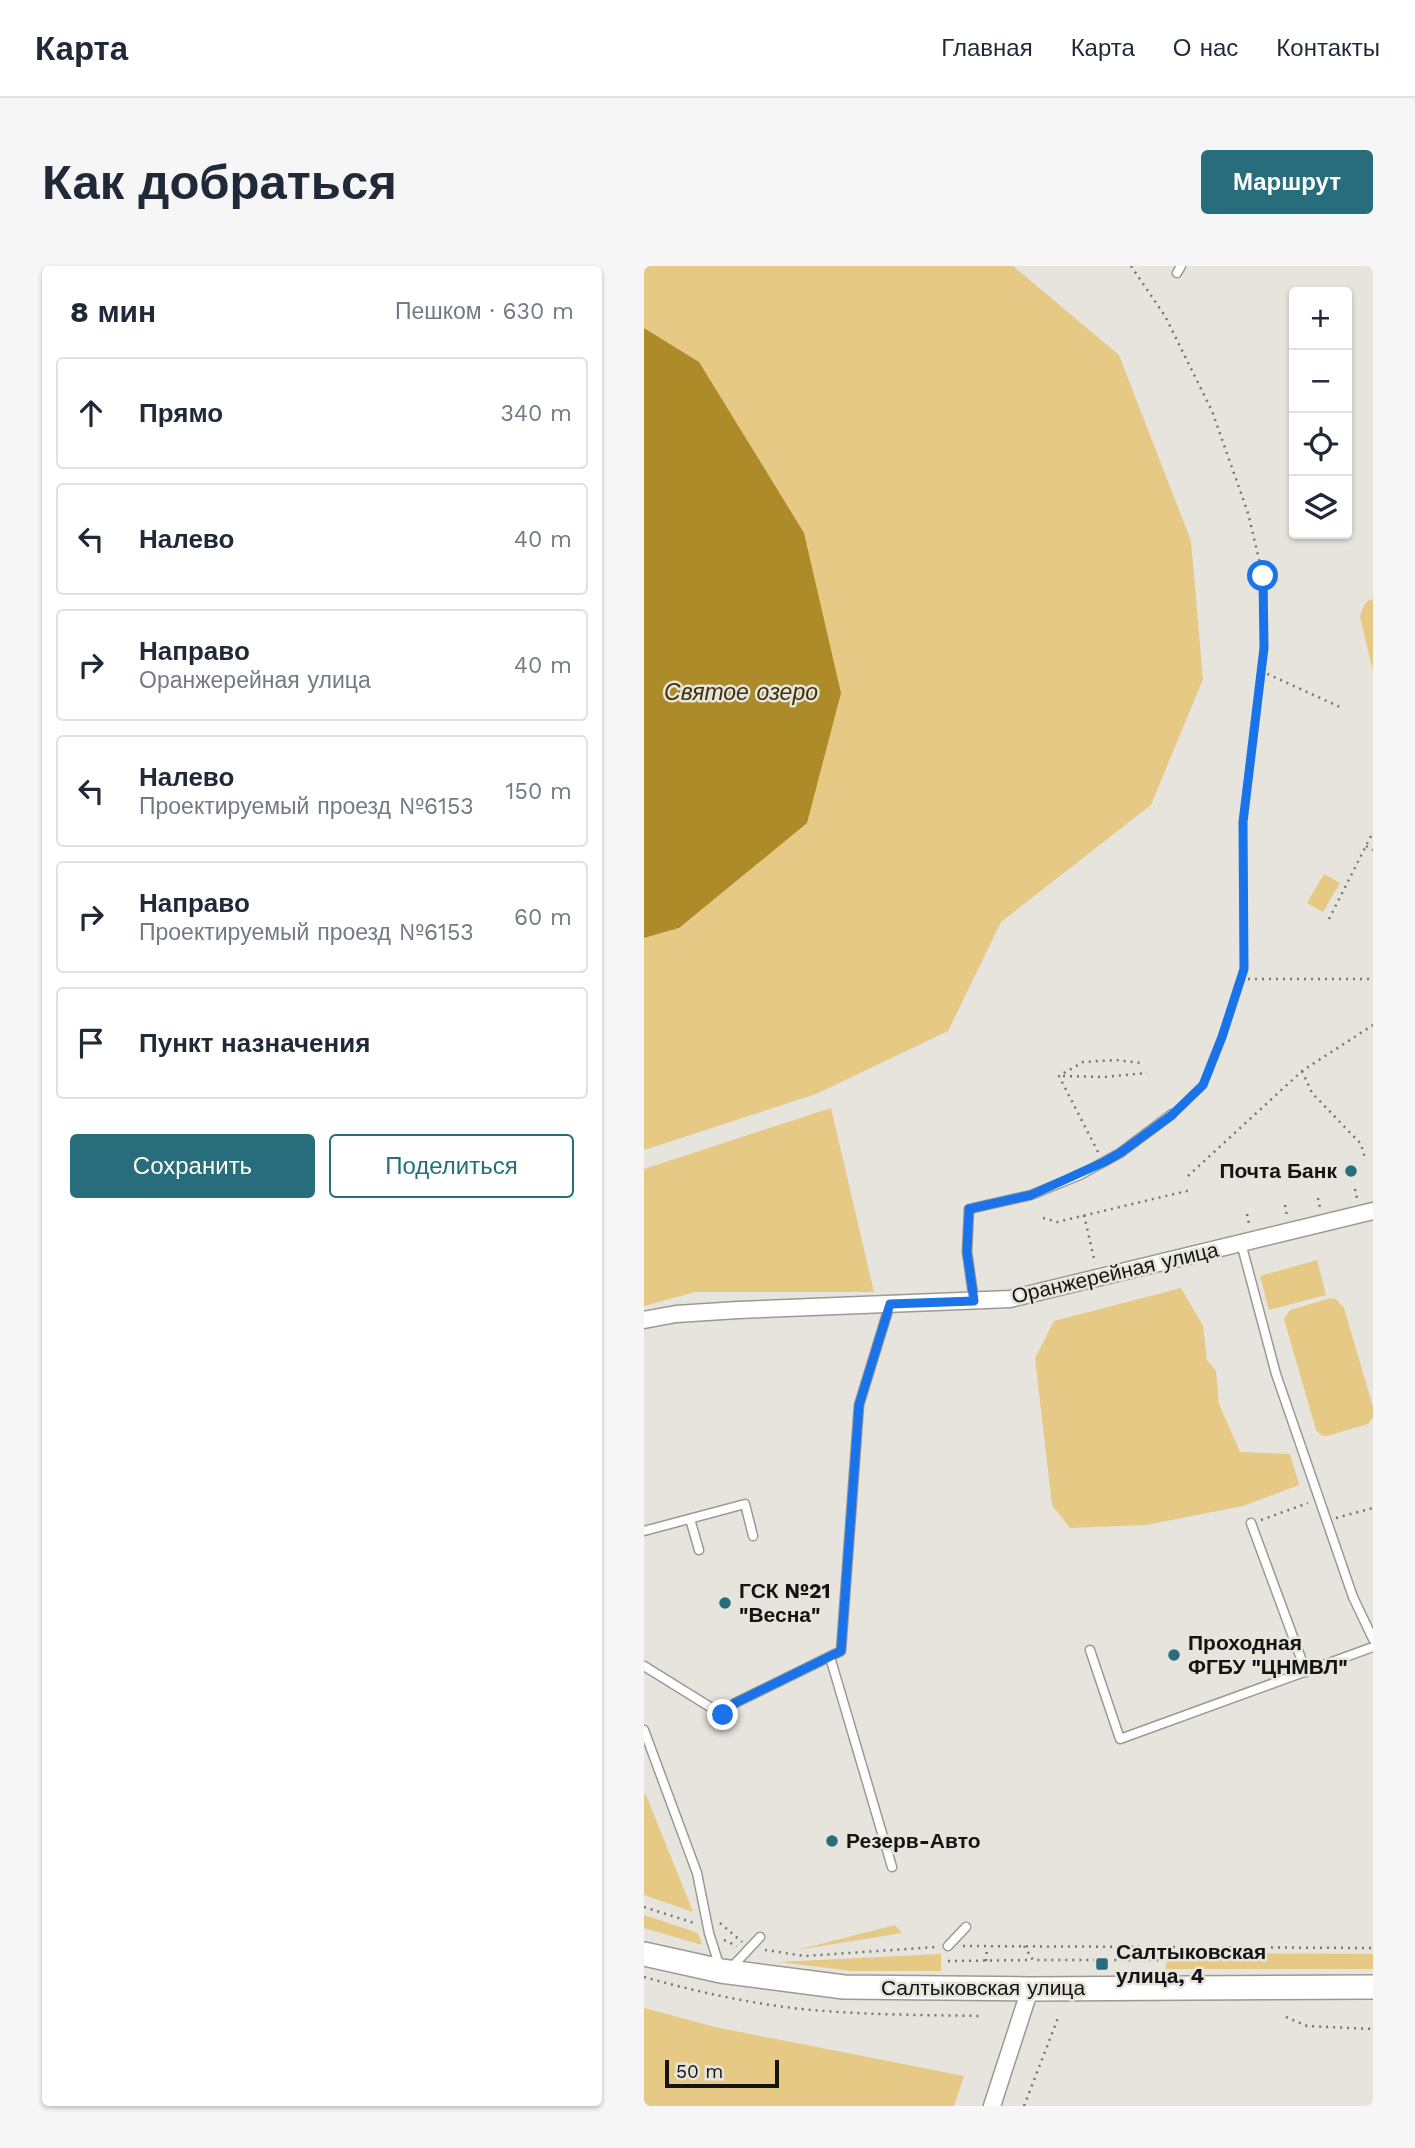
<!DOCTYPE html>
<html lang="ru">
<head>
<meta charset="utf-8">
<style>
  :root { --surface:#fff; --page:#f6f6f7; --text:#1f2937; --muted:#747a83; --line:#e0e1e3; --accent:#276d7c }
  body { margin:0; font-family:"Work Sans",sans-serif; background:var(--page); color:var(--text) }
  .controls { position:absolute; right:21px; top:21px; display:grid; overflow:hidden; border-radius:7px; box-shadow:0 2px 5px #0004 }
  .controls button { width:63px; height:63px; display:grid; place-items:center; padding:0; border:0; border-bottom:2px solid var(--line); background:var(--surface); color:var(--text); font:35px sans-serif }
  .scale { position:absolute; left:21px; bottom:18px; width:114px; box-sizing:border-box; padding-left:7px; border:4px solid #151412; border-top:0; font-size:19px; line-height:24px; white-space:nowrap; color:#151412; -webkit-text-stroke:5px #e7e4dd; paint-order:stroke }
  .stop { position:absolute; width:21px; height:21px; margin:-16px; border:5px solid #1a73e8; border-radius:50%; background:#fff }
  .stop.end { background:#1a73e8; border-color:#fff; box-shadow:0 2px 7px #0008 }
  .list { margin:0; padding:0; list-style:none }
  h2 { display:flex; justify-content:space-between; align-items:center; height:91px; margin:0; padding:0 28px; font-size:30px }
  h2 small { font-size:23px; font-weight:400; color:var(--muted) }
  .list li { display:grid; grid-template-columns:46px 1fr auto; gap:21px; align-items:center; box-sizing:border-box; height:112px; margin:0 14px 14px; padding:0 14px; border:2px solid var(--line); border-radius:7px }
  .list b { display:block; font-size:26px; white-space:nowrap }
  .list p { margin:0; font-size:23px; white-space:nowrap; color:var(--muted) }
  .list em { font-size:23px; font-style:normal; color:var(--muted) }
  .actions { display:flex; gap:14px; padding:21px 28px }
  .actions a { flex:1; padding:16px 0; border:2px solid var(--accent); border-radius:7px; text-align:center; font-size:24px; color:var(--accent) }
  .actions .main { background:var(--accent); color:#fff }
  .icon { flex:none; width:38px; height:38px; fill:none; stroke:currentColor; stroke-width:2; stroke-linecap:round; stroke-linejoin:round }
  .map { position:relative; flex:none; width:729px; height:1840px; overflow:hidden; border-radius:7px }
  header { display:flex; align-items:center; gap:42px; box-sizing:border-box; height:98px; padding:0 35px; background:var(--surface); border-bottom:2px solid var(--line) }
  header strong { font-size:33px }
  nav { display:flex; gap:38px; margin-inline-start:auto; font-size:24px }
  .intro { display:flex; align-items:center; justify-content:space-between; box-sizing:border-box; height:168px; padding:0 42px }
  h1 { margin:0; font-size:49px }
  .button { padding:18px 32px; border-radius:7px; background:var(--accent); color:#fff; font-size:24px; font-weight:700 }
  main { display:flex; gap:42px; padding:0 42px }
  aside { flex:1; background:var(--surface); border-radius:7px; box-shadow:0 2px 5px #0004 }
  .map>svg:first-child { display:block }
  .green { fill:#e5c985 }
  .water { fill:#ad8b28 }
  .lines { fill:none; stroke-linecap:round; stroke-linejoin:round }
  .lane-casing { stroke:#9b9993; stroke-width:11 }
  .street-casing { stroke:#9b9993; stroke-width:19 }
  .secondary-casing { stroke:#9b9993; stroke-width:26 }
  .path { stroke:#777570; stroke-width:2.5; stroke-dasharray:2 5; stroke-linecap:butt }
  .lane { stroke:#fff; stroke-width:8 }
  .street { stroke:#fff; stroke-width:16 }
  .secondary { stroke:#fff; stroke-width:23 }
  .route { stroke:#1a73e8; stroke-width:9 }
  .poi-dot { fill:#276d7c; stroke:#e7e4dd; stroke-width:2.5 }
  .labels { text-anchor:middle; stroke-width:5; stroke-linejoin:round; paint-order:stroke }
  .poi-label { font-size:21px; font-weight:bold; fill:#151412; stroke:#e7e4dd; text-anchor:start }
  .street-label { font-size:21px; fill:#151412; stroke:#e7e4dd }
  .water-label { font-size:23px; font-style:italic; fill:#3f3107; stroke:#e7e4dd }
</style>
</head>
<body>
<header>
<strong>Карта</strong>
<nav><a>Главная</a><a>Карта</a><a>О нас</a><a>Контакты</a></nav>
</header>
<div class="intro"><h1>Как добраться</h1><a class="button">Маршрут</a></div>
<main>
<aside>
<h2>8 мин<small>Пешком · 630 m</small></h2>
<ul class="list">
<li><svg class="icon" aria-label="ahead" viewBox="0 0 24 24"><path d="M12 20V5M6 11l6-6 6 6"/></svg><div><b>Прямо</b></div><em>340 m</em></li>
<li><svg class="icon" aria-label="left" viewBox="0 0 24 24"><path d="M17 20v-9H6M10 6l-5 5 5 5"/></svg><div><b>Налево</b></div><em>40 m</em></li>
<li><svg class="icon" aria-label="right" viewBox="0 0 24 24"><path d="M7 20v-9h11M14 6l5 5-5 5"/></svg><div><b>Направо</b><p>Оранжерейная улица</p></div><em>40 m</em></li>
<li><svg class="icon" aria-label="left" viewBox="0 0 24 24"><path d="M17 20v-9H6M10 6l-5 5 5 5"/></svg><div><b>Налево</b><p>Проектируемый проезд №6153</p></div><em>150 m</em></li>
<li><svg class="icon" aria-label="right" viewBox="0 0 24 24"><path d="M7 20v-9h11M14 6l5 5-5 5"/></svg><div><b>Направо</b><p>Проектируемый проезд №6153</p></div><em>60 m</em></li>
<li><svg class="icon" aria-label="arrive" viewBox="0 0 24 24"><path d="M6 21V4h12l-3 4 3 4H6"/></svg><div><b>Пункт назначения</b></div></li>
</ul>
<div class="actions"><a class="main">Сохранить</a><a>Поделиться</a></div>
</aside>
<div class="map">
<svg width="729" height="1840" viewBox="0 0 729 1840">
  <rect width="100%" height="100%" fill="#e7e4dd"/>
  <g class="green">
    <polygon points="0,0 369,0 475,89 547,275 559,413 507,539 357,656 304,765 172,828 0,884 0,672 36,662 55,96 0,62"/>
    <path d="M729,333V405L716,351C718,343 720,335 729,333Z"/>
    <polygon points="680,608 696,617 679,646 663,637"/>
    <polygon points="187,842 230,1026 51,1026 0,1040 0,903"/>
    <polygon points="673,994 682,1029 625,1044 616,1010"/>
    <polygon points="537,1022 559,1060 563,1094 572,1105 575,1138 596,1186 646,1188 655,1219 599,1240 502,1259 426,1262 408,1239 391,1092 410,1055"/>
    <polygon points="687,1032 692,1033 700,1042 729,1141 729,1151 724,1158 683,1170 677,1169 672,1164 640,1053 646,1044"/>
    <polygon points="0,1529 2,1529 49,1646 0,1629"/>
    <polygon points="0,1649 54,1667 58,1679 0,1662"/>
    <polygon points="251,1659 258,1667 153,1684"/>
    <polygon points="523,1687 729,1688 729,1703 522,1703"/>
    <polygon points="297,1688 297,1705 208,1705 135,1696"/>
    <polygon points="0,1742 71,1761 320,1810 310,1840 0,1840"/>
  </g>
  <polygon class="water" points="0,62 55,96 160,267 197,427 163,557 35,662 0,672"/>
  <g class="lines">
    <g class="lane-casing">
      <g id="lane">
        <polyline points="533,7 537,0"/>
        <polyline points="597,977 632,1108 709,1331 729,1373"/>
        <polyline points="330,1035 323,986 325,943 387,929 436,909 476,887 528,848"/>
        <polyline points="46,1253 55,1284"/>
        <polyline points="607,1257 662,1406"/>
        <polyline points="0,1265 101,1238 109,1270"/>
        <polyline points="446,1384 476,1473 729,1381"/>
        <polyline points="186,1391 248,1601"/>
        <polyline points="0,1400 79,1449 91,1437 197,1385 215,1139 246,1038"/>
        <polyline points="0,1464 53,1607 65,1667 76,1702"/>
        <polyline points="304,1680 322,1661"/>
        <polyline points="87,1702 116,1671"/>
      </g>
    </g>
    <g class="street-casing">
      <g id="street">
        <polyline points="0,1054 32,1048 94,1044 366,1033 729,945"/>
        <polyline points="348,1840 386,1723"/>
      </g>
    </g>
    <g class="secondary-casing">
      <polyline id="secondary" points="0,1688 77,1705 200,1721 386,1723 729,1721"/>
    </g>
    <g class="path">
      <polyline points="487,0 521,50 568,145 604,247 619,310 620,382 599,556 600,703 578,771 559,819 535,842"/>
      <polyline points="617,405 696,441"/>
      <polyline points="722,580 729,584"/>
      <polyline points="685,653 729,566"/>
      <polyline points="597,713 729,713"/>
      <polyline points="658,805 668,827 717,878 721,892"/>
      <polyline points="419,810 460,811 503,807"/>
      <polyline points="454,886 415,810 439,796 472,794 497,797"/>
      <polyline points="544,910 658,805 729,759"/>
      <polyline points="711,923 713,933"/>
      <polyline points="674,932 676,942"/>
      <polyline points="641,939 643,950"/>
      <polyline points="603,948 605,958"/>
      <polyline points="440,949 451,997"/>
      <polyline points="399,952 413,956 547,924"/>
      <polyline points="692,1252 729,1242"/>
      <polyline points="617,1254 664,1237"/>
      <polyline points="0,1641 50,1657"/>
      <polyline points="76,1657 98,1676"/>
      <polyline points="80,1674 93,1680"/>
      <polyline points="319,1680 729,1682"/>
      <polyline points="380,1680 389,1694 514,1694 523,1682"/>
      <polyline points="121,1684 161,1690 292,1681"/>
      <polyline points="304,1695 388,1694"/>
      <polyline points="342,1695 343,1681"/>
      <path d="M0,1711C54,1726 112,1739 168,1744C224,1749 282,1749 339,1750"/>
      <polyline points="642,1751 663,1760 729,1763"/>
      <polyline points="380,1840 414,1752"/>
    </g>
    <use href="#lane" class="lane"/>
    <use href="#street" class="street"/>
    <use href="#secondary" class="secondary"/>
  </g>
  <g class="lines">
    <polyline class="route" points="79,1449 91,1437 197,1385 215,1139 246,1038 330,1035 323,986 325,943 387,929 460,896 476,887 528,849 559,819 578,771 600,703 599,556 620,382 619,310"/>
  </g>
  <g class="poi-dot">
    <circle cx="707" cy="905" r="7"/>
    <circle cx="81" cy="1337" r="7"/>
    <circle cx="530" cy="1389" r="7"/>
    <circle cx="188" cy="1575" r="7"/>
    <rect x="451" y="1691" width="14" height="14" rx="3.5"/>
  </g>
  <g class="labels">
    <g class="poi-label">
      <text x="693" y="912" text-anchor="end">Почта Банк</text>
      <text x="95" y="1332">ГСК №21<tspan x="95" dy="24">"Весна"</tspan></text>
      <text x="544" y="1384">Проходная<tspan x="544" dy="24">ФГБУ "ЦНМВЛ"</tspan></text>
      <text x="202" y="1582">Резерв-Авто</text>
      <text x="472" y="1693">Салтыковская<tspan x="472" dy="24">улица, 4</tspan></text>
    </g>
    <g class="street-label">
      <text transform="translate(471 1007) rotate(-13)" y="7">Оранжерейная улица</text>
      <text x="339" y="1729">Салтыковская улица</text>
    </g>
    <g class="water-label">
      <text x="97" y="434">Святое озеро</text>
    </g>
  </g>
</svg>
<div class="controls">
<button>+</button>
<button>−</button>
<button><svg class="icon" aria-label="locate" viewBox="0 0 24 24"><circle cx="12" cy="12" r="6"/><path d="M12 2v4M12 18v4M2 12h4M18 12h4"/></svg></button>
<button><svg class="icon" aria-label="layers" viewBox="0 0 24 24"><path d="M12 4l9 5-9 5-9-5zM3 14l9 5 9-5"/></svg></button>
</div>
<div class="scale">50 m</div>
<div class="stop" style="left:619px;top:310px"></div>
<div class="stop end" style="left:79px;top:1449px"></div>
</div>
</main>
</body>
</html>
